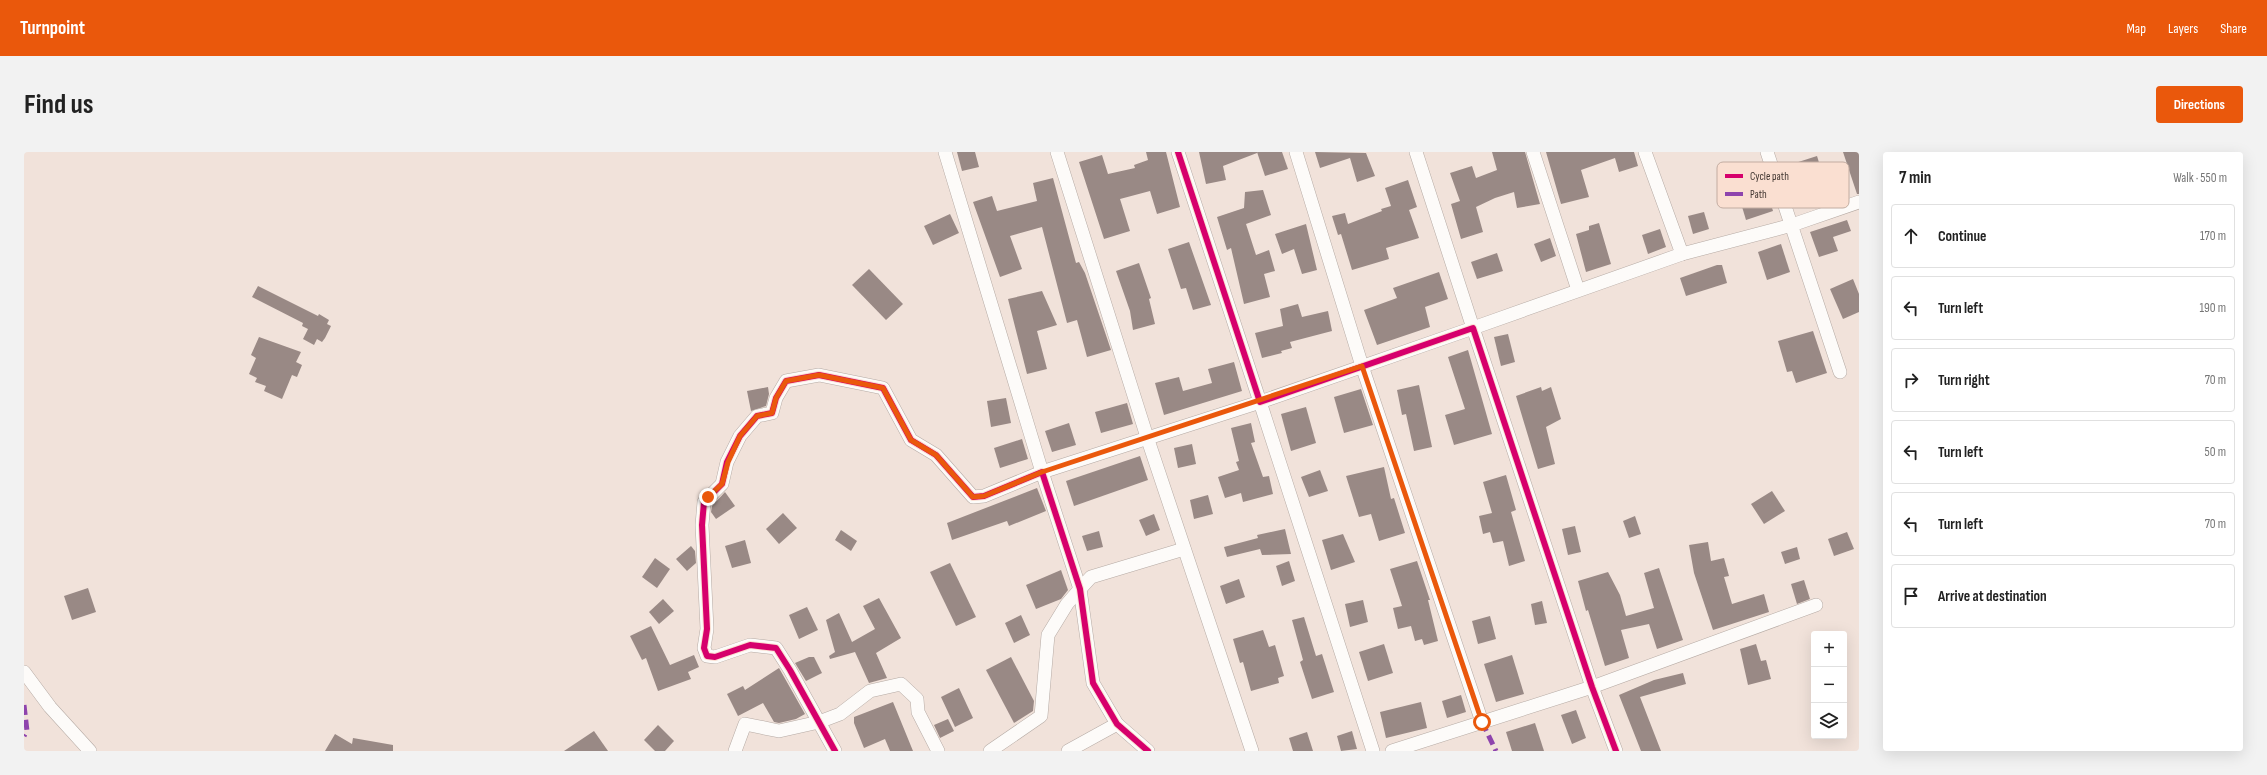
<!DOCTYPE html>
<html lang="en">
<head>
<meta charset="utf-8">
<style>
  :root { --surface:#fff; --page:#f2f2f2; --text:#222; --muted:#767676; --line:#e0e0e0; --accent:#ea580c }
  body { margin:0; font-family:"Sofia Sans Condensed",sans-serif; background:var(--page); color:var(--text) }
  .controls { position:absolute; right:12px; bottom:12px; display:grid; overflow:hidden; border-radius:4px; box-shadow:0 4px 16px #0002 }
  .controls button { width:36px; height:36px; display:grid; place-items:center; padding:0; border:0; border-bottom:1px solid var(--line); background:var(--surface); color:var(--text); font:20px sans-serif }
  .stop { position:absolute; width:12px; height:12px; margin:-9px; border:3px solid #ea580c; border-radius:50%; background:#fff }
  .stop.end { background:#ea580c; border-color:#fff; box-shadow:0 1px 4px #0008 }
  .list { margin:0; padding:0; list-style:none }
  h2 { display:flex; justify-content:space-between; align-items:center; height:52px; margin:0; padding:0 16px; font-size:17px }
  h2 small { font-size:13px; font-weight:400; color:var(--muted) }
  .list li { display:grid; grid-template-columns:26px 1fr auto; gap:12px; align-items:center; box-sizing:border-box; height:64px; margin:0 8px 8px; padding:0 8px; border:1px solid var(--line); border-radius:4px }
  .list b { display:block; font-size:15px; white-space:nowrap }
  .list em { font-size:13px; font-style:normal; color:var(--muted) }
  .icon { flex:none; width:22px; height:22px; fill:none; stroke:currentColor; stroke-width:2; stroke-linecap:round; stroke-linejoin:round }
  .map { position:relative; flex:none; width:1835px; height:599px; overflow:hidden; border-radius:4px }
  header { display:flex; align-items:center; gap:24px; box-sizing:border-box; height:56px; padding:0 20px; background:var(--accent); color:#fff }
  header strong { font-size:19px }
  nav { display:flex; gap:22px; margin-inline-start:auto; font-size:14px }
  .intro { display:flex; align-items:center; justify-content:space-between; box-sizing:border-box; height:96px; padding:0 24px }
  h1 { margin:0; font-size:28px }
  .button { padding:10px 18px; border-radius:4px; background:var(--accent); color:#fff; font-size:14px; font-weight:700 }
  main { display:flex; gap:24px; padding:0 24px }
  aside { flex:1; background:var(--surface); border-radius:4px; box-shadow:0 4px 16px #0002 }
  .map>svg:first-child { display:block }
  .building { fill:#998985 }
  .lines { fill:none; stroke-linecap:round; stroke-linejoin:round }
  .street-casing { stroke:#b5aaa4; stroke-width:14 }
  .street { stroke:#fdfbf9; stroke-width:13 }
  .quiet { stroke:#8e44ad; stroke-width:5; stroke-dasharray:10 5; stroke-linecap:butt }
  .cycleway-casing { stroke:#fadfd1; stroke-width:8 }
  .cycleway { stroke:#d6006c; stroke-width:6 }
  .route { stroke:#ea580c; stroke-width:5 }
  .key { fill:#fadfd1; stroke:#c2aca1; stroke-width:1 }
  .key-label { font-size:11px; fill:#413631 }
</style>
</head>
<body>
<header>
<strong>Turnpoint</strong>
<nav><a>Map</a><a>Layers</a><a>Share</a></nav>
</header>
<div class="intro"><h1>Find us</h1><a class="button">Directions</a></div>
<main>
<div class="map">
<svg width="1835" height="599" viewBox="0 0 1835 599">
  <rect width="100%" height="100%" fill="#f1e2da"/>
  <g class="building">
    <polygon points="933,0 951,0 955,15 938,19"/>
    <polygon points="1122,0 1142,0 1156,55 1133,62 1126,39 1096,47 1106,79 1080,87 1055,10 1078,3 1084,22 1111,16 1110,13 1124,8"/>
    <polygon points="1175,0 1233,0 1233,1 1199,14 1202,28 1182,32"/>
    <polygon points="1233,0 1258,0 1264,17 1241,24"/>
    <polygon points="1291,0 1342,1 1351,24 1333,30 1326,6 1296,16"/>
    <polygon points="1468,0 1501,0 1516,52 1493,56 1490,40 1471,46 1452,55 1459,80 1437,87 1427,52 1436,49 1426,21 1448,14 1452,26 1473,18"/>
    <polygon points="1522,0 1610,0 1614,14 1595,20 1591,6 1557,18 1565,45 1537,52"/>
    <polygon points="1819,0 1835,0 1835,42 1833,42"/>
    <polygon points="1793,4 1804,40 1776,49 1765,13"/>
    <polygon points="1029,26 1052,111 1055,110 1061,121 1087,198 1063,205 1053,168 1043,171 1018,75 986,84 998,117 976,125 949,50 968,44 973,59 1013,49 1009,31"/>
    <polygon points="1384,28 1393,55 1385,58 1395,86 1362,96 1365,107 1328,118 1317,82 1314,83 1308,64 1321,61 1324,72 1358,59 1357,57 1367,54 1361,36"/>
    <polygon points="1740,30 1749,59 1722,68 1713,38"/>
    <polygon points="1239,38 1247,63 1222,72 1232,103 1245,98 1251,119 1240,122 1246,145 1220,152 1207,96 1203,98 1193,65 1220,56 1221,40"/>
    <polygon points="1680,60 1685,77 1669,82 1664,64"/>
    <polygon points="926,62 935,81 909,93 900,74"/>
    <polygon points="1823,68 1827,79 1809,85 1814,99 1795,105 1786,80"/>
    <polygon points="1575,71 1587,112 1562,120 1552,82 1565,78 1565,74"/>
    <polygon points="1282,72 1293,118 1278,122 1270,97 1258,102 1251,82"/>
    <polygon points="1636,77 1642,95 1624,102 1618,83"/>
    <polygon points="1526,86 1532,104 1517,110 1510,92"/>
    <polygon points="1165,90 1187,153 1169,158 1162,136 1157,137 1144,97"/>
    <polygon points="1757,92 1766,120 1743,128 1734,100"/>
    <polygon points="1473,101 1479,119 1453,127 1447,110"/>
    <polygon points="1115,111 1127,146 1125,147 1131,172 1109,178 1106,159 1092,119"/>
    <polygon points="1693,113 1698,113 1703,131 1662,144 1656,126"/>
    <polygon points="845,117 879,152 862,168 828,133"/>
    <polygon points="1415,120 1424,147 1401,155 1406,175 1353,193 1340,158 1373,146 1369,136"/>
    <polygon points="1829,127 1835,142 1835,160 1819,167 1806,137"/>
    <polygon points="234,134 294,164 295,162 305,168 303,172 307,174 301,186 298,190 293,187 290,193 279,187 284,177 278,174 279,171 228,145"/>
    <polygon points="1018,139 1033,173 1013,179 1023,217 1003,222 984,147"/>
    <polygon points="1274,152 1278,165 1304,159 1308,179 1266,190 1268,196 1257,199 1258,201 1238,206 1231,181 1259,174 1256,157"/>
    <polygon points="1789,179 1803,221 1772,231 1768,219 1763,220 1754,189"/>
    <polygon points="1484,182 1491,210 1477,214 1470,185"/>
    <polygon points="235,185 277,200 272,210 278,213 273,225 268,223 258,247 240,239 242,234 231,230 233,226 225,222 232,206 227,203"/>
    <polygon points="1444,198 1468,282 1430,293 1421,263 1441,257 1424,205"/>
    <polygon points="1210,210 1218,239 1140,263 1131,231 1155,225 1159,239 1188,231 1184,217"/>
    <polygon points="1395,233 1408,295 1390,299 1382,262 1378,263 1373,238"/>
    <polygon points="744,235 745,242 742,254 727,259 723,239"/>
    <polygon points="1517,235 1518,239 1527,235 1537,267 1522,275 1531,312 1514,317 1492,244"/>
    <polygon points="1337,237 1349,273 1320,281 1310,245"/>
    <polygon points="982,246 987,271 967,275 963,249"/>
    <polygon points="1103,251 1109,272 1077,281 1071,260"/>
    <polygon points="1282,255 1292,291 1267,299 1257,262"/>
    <polygon points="1045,271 1052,293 1028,300 1021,279"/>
    <polygon points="1227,271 1231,290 1227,291 1239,325 1245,324 1249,342 1219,350 1217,341 1201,346 1194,325 1215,318 1212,310 1215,309 1207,276"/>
    <polygon points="998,287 1004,307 976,316 970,296"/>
    <polygon points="1168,292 1172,312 1154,316 1150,296"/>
    <polygon points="1116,304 1124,328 1050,354 1042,329"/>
    <polygon points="1360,315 1367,347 1370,346 1381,381 1355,389 1347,362 1335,365 1322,324"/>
    <polygon points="1296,318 1304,339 1285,345 1277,325"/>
    <polygon points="1482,323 1492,358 1487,360 1501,409 1485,414 1479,389 1469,391 1466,380 1459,382 1455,364 1468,361 1459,330"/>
    <polygon points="1013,336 1022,359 985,374 983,369 928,388 923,371"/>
    <polygon points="1748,339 1761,359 1740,372 1727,352"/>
    <polygon points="701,340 711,354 692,367 687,360 688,354"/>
    <polygon points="1184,343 1189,362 1170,367 1166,348"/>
    <polygon points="759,361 773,376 755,392 742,377"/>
    <polygon points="1130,362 1136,378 1122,384 1115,368"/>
    <polygon points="1611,364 1617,382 1605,386 1599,369"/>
    <polygon points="1551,374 1557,400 1544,403 1538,377"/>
    <polygon points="1261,377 1267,402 1238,403 1236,397 1203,405 1200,395 1234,386 1233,383"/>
    <polygon points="817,378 833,389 827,399 811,388"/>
    <polygon points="1075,379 1079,395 1063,399 1058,384"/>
    <polygon points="1823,380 1830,397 1810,404 1804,387"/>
    <polygon points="1319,382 1331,410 1307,418 1298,388"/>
    <polygon points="721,388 727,411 708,416 701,394"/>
    <polygon points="1684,390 1687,409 1700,406 1705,424 1700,425 1708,452 1740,442 1745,460 1689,478 1670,421 1665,393"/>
    <polygon points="667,394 671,399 672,411 663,419 652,407"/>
    <polygon points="1773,395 1776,407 1761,412 1757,400"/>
    <polygon points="631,406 646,417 633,436 618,425"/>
    <polygon points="1265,409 1271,429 1258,434 1252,414"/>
    <polygon points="1393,409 1406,448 1404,448 1414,489 1400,493 1398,487 1391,489 1387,474 1374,477 1369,456 1378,454 1366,417"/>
    <polygon points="926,411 952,465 932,474 906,420"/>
    <polygon points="1635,416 1659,488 1633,497 1625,472 1597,478 1605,506 1581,514 1564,458 1562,459 1554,429 1584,420 1596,443 1602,464 1630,456 1620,421"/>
    <polygon points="1037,418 1044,438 1037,447 1012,457 1002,433"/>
    <polygon points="1215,427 1221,445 1202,452 1196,434"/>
    <polygon points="1780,428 1786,447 1773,452 1767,432"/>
    <polygon points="64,436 72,460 48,468 40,444"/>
    <polygon points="855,446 877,486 852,501 863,526 845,531 831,500 806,507 805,504 811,500 802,468 815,461 828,490 851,477 839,454"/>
    <polygon points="639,447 650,459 635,472 625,460"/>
    <polygon points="1339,448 1344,470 1326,475 1321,452"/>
    <polygon points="1518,449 1523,471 1511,473 1507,452"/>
    <polygon points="783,455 794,478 775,487 765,463"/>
    <polygon points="997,463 1006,483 990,491 981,471"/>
    <polygon points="1466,464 1472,487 1454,492 1448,469"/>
    <polygon points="1280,465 1292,504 1298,502 1310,540 1288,547 1276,510 1279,508 1268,468"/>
    <polygon points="627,474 646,513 670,503 675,515 664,520 667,527 634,539 622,506 618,508 606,484"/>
    <polygon points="1239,478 1245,495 1251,493 1260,524 1254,526 1255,531 1227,539 1219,510 1216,511 1209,487"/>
    <polygon points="1360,492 1369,521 1344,529 1335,500"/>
    <polygon points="1732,492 1737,509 1742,508 1747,527 1724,533 1716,497"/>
    <polygon points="1488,503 1500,542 1472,550 1460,512"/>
    <polygon points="785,505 790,505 798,521 782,529 771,511"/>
    <polygon points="987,505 1010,549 1009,559 990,571 962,518"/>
    <polygon points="755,516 781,562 772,567 755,571 750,570 739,551 714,564 703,542 719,534 721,538"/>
    <polygon points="1659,521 1662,532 1616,545 1637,599 1617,599 1595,543 1630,528"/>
    <polygon points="935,536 949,566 931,575 917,545"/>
    <polygon points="1437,543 1442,560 1423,566 1418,549"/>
    <polygon points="869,550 889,599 866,599 861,587 840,596 830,571 830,565"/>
    <polygon points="1397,550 1403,576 1362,586 1356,560"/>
    <polygon points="1552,558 1562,586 1548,592 1537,563"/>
    <polygon points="924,567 930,579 916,586 910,573"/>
    <polygon points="1511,571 1520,599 1488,599 1482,580"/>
    <polygon points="634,573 650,589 641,599 631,599 620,588"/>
    <polygon points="570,579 584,599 540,599"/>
    <polygon points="1328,579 1333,597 1317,599 1313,584"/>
    <polygon points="1283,580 1289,599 1269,599 1265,586"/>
    <polygon points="311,582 328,592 329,586 369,593 369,599 301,599"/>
  </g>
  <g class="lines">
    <g class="street-casing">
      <g id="street">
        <polyline points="921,0 1018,320 1236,250 1349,599"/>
        <polyline points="1033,0 1123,285 1228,599"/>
        <polyline points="1154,0 1236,250 1449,176 1568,535 1592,599"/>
        <polyline points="1272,0 1338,214 1458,570"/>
        <polyline points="1392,0 1449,176 1658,102 1768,73 1835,50"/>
        <polyline points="1509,0 1554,138"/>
        <polyline points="1621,0 1658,102"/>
        <polyline points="1743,0 1816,220"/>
        <polyline points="0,520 26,555 66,599"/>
        <polyline points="711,599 721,572 755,579 795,570 816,562 846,539 877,532 893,547 894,560 914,599"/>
        <polyline points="811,599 766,518 752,496 726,493 691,505 683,504 680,496 683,477 678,373 680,350 698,332 703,310 716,284 733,264 748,261 752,246 762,229 795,223 859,236 887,288 912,303 949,345 960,344 1018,320 1056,437 1069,531 1093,572 1124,599"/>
        <polyline points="966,599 1017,564 1024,483 1043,452 1056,437 1067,425 1160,397"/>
        <polyline points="1044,599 1093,572"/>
        <polyline points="1368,599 1568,535 1792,453"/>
      </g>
    </g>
    <use href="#street" class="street"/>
    <g class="quiet">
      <polyline points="0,553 3,579 0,584"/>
      <polyline points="1458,570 1472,599"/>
    </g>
    <g class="cycleway-casing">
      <g id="cycleway">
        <polyline points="1154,0 1236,250 1449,176 1568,535 1592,599"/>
        <polyline points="811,599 766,518 752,496 726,493 691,505 683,504 680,496 683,477 678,373 680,350 698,332 703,310 716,284 733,264 748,261 752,246 762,229 795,223 859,236 887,288 912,303 949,345 960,344 1018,320 1056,437 1069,531 1093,572 1124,599"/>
      </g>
    </g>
    <use href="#cycleway" class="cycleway"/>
  </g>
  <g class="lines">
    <polyline class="route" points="684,345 698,332 704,310 716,284 733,264 748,261 752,246 762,229 795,223 859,236 887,288 912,303 949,345 960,344 1018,320 1338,214 1458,570"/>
  </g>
  <rect x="1693" y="10" width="132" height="46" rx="6" class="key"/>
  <rect x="1701" y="22" width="18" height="4" fill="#d6006c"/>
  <rect x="1701" y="40" width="18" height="4" fill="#8e44ad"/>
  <g class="key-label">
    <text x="1726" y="28">Cycle path</text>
    <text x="1726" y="46">Path</text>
  </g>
</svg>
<div class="controls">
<button>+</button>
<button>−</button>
<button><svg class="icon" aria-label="layers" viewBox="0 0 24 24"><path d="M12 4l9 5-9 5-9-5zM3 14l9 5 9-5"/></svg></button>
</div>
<div class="stop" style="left:1458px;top:570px"></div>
<div class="stop end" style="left:684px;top:345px"></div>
</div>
<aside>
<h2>7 min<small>Walk · 550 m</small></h2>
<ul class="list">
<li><svg class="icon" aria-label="ahead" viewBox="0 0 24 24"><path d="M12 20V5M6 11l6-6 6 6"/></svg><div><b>Continue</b></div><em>170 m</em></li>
<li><svg class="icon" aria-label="left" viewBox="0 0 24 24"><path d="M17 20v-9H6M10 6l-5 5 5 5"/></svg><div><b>Turn left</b></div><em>190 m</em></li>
<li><svg class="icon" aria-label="right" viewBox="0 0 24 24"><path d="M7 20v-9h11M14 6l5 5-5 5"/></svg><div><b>Turn right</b></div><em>70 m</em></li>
<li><svg class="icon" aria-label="left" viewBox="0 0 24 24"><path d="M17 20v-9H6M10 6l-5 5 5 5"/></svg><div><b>Turn left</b></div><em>50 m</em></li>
<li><svg class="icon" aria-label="left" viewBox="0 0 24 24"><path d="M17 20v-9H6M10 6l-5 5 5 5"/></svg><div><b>Turn left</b></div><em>70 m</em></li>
<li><svg class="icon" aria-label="arrive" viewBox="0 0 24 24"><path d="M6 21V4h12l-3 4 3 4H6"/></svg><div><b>Arrive at destination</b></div></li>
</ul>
</aside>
</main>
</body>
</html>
